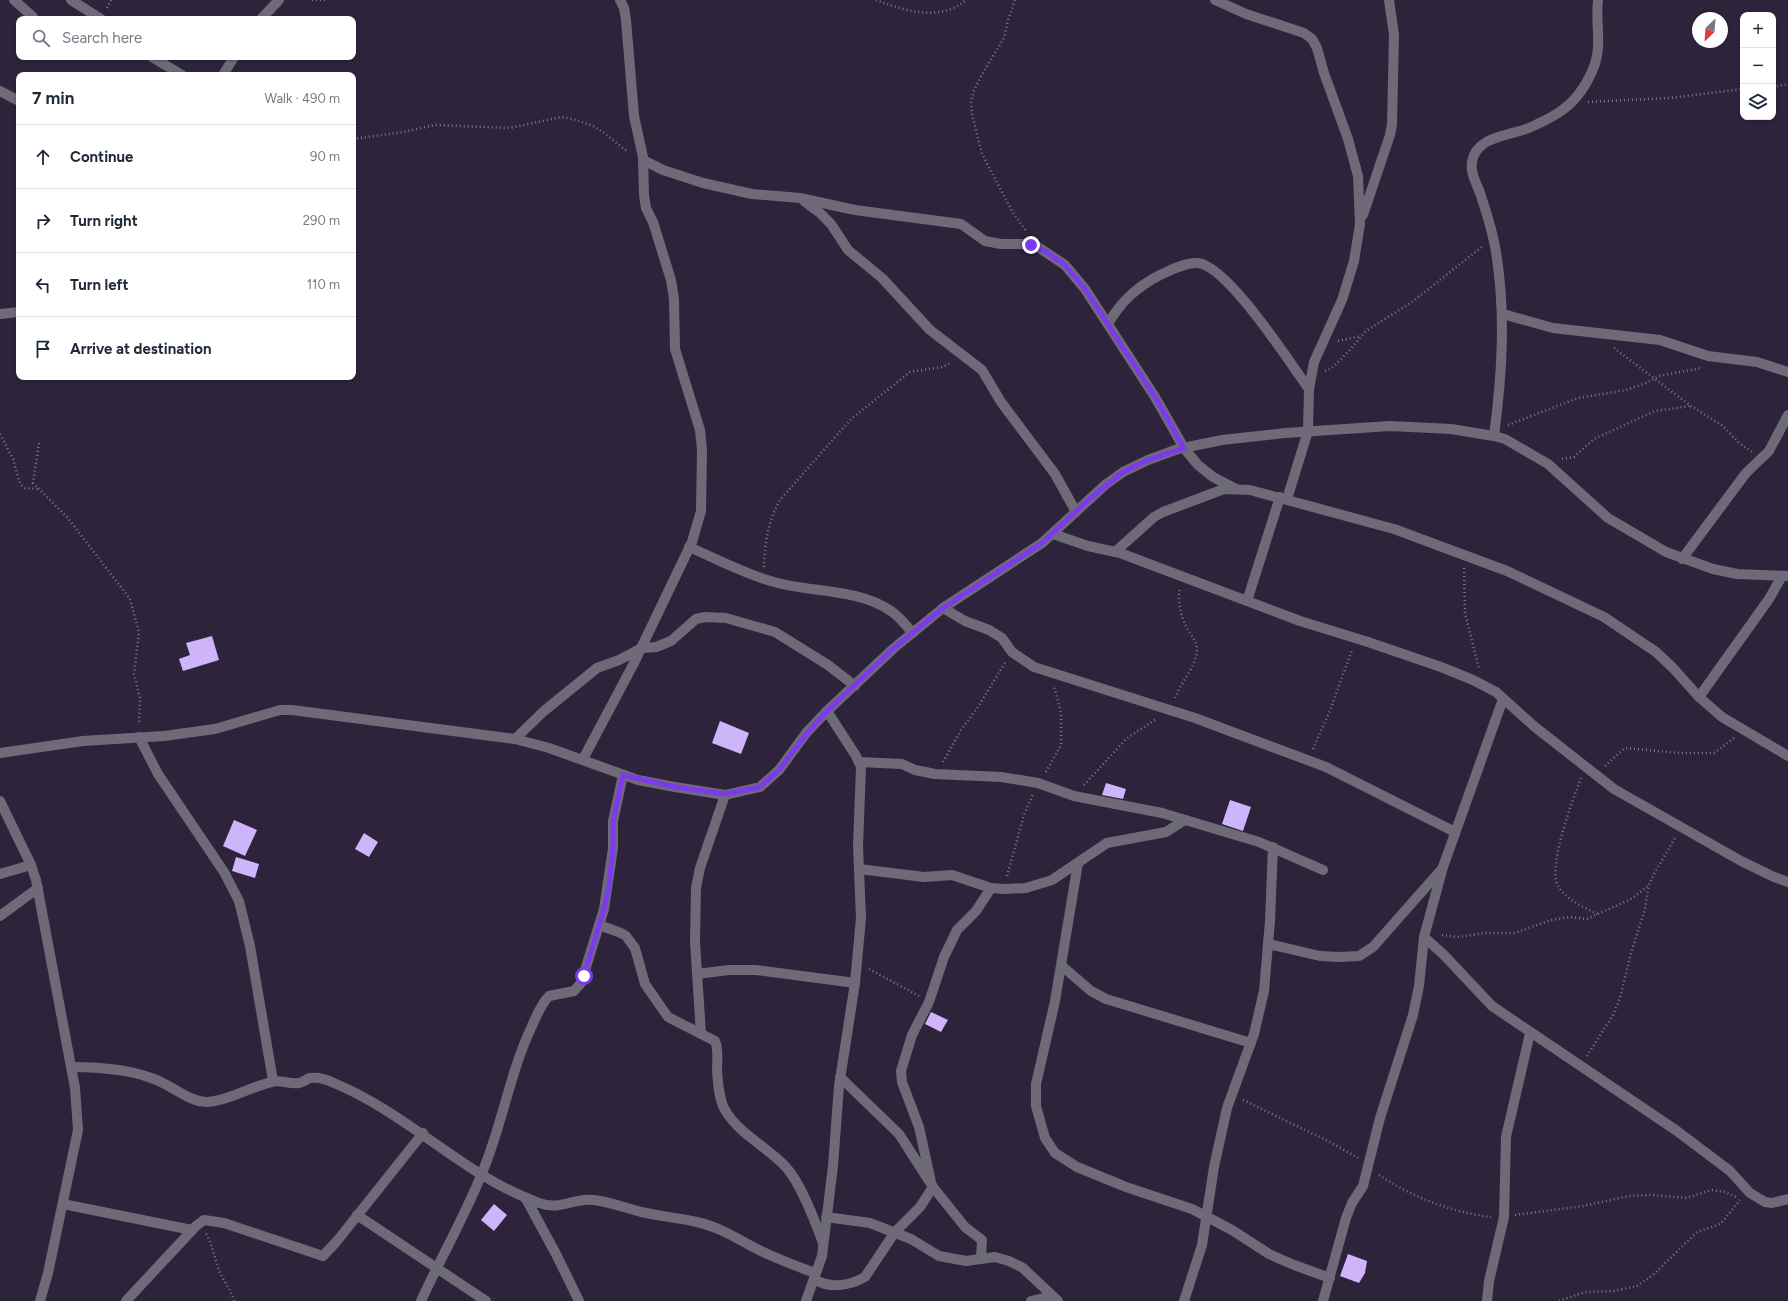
<!DOCTYPE html>
<html lang="en">
<head>
<meta charset="utf-8">
<style>
  :root { --surface:#fff; --page:#f6f6f7; --text:#1f2937; --muted:#747a83; --line:#e0e1e3 }
  body { margin:0; font-family:Figtree,sans-serif; background:var(--page); color:var(--text) }
  .controls { position:absolute; right:12px; top:12px; display:grid; overflow:hidden; border-radius:8px; box-shadow:0 1px 3px #0004 }
  .controls button { width:36px; height:36px; display:grid; place-items:center; padding:0; border:0; border-bottom:1px solid var(--line); background:var(--surface); color:var(--text); font:20px sans-serif }
  .compass { position:absolute; left:1692px; top:12px; width:36px; height:36px; border-radius:50%; background:var(--surface); box-shadow:0 1px 3px #0004; rotate:205deg }
  .stop { position:absolute; width:12px; height:12px; margin:-9px; border:3px solid #7c3aed; border-radius:50%; background:#fff }
  .stop.end { background:#7c3aed; border-color:#fff; box-shadow:0 1px 4px #0008 }
  .list { margin:0; padding:0; list-style:none }
  h2 { display:flex; justify-content:space-between; align-items:center; height:52px; margin:0; padding:0 16px; font-size:17px }
  h2 small { font-size:13px; font-weight:400; color:var(--muted) }
  .list li { display:grid; grid-template-columns:26px 1fr auto; gap:12px; align-items:center; box-sizing:border-box; height:64px; padding:0 16px; border-top:1px solid var(--line) }
  .list b { display:block; font-size:15px; white-space:nowrap }
  .list em { font-size:13px; font-style:normal; color:var(--muted) }
  .icon { flex:none; width:22px; height:22px; fill:none; stroke:currentColor; stroke-width:2; stroke-linecap:round; stroke-linejoin:round }
  .map { position:relative; flex:none; width:1788px; height:1301px; overflow:hidden }
  .search { position:absolute; background:var(--surface); box-shadow:0 1px 3px #0004; left:16px; top:16px; width:340px; height:44px; display:flex; align-items:center; gap:10px; box-sizing:border-box; padding:0 14px; border-radius:8px; color:var(--muted); font-size:15px }
  .panel { position:absolute; background:var(--surface); box-shadow:0 1px 3px #0004; left:16px; top:72px; width:340px; height:308px; border-radius:8px }
  .map>svg:first-child { display:block }
  .building { fill:#ceb4f9 }
  .lines { fill:none; stroke-linecap:round; stroke-linejoin:round }
  .path { stroke:#7e778a; stroke-width:2.5; stroke-dasharray:1 3; stroke-linecap:butt }
  .minor { stroke:#6f6a77; stroke-width:10 }
  .route { stroke:#7c3aed; stroke-width:5 }
</style>
</head>
<body>
<div class="map">
<svg width="1788" height="1301" viewBox="0 0 1788 1301">
  <rect width="100%" height="100%" fill="#2d243c"/>
  <g class="building">
    <polygon points="212,636 219,660 183,671 179,659 190,655 186,643"/>
    <polygon points="720,721 749,733 741,754 712,743"/>
    <polygon points="1106,783 1126,789 1123,799 1102,795"/>
    <polygon points="1230,800 1251,807 1243,831 1222,824"/>
    <polygon points="234,820 257,830 245,856 223,846"/>
    <polygon points="364,833 378,842 369,857 355,849"/>
    <polygon points="236,857 259,864 255,878 232,871"/>
    <polygon points="931,1012 948,1020 941,1032 925,1024"/>
    <polygon points="494,1204 507,1215 494,1231 481,1220"/>
    <polygon points="1348,1254 1367,1261 1365,1273 1359,1283 1340,1276"/>
  </g>
  <g class="lines">
    <g class="path">
      <polyline points="312,0 326,0"/>
      <path d="M876,0C905,11 940,22 966,0"/>
      <polyline points="1015,0 1008,20 1004,38 984,71 974,90 971,102 972,114 982,154 1013,213 1027,232"/>
      <polyline points="107,8 111,0"/>
      <polyline points="1773,87 1788,84"/>
      <polyline points="1588,102 1669,98 1743,89"/>
      <polyline points="353,139 403,132 435,125 510,128 561,117 573,119 593,126 604,133 628,152"/>
      <polyline points="1338,341 1361,336"/>
      <polyline points="1614,348 1691,406 1723,426 1739,443 1752,452"/>
      <polyline points="1325,371 1332,368 1347,353 1366,331 1412,302 1483,246"/>
      <polyline points="1508,425 1578,398 1626,390 1646,383 1659,376 1701,368"/>
      <polyline points="0,434 13,459 20,484 25,488 39,489"/>
      <polyline points="39,443 33,483 67,517 130,599 139,632 134,674 140,698 139,725"/>
      <polyline points="1562,459 1574,457 1594,439 1655,411 1690,406"/>
      <path d="M764,567C765,542 768,521 780,500L851,419L910,372L942,367L951,363"/>
      <polyline points="1464,568 1465,613 1479,669"/>
      <path d="M1175,698C1181,682 1196,667 1197,650C1197,641 1191,635 1187,628C1181,617 1177,601 1180,588"/>
      <polyline points="1313,749 1331,708 1352,650"/>
      <polyline points="943,762 961,730 978,707 1006,661"/>
      <polyline points="1605,766 1625,748 1679,753 1714,753 1734,738"/>
      <polyline points="1046,772 1061,745 1061,713 1054,686"/>
      <path d="M1581,778C1573,799 1547,867 1558,886C1566,900 1584,907 1597,914"/>
      <polyline points="1084,785 1126,739 1156,719"/>
      <polyline points="1007,876 1024,815 1033,794"/>
      <polyline points="1442,935 1459,937 1485,933 1515,933 1551,920 1570,917 1587,919 1633,898 1649,885"/>
      <polyline points="869,969 919,996"/>
      <polyline points="1587,1056 1613,1015 1620,998 1631,953 1645,909 1649,885 1654,874 1675,838"/>
      <polyline points="1243,1100 1330,1142 1358,1158"/>
      <path d="M1379,1175C1412,1197 1450,1212 1491,1217"/>
      <polyline points="1515,1215 1583,1206 1629,1196 1650,1195 1687,1198 1711,1190 1725,1192 1736,1197"/>
      <path d="M206,1234C213,1245 214,1258 219,1270C223,1281 231,1289 234,1301"/>
      <polyline points="1559,1301 1585,1292 1614,1291 1637,1286 1653,1275 1697,1232 1718,1225 1723,1221 1740,1200"/>
    </g>
    <g class="minor">
      <polyline points="14,0 33,17"/>
      <polyline points="71,0 101,19"/>
      <polyline points="1215,0 1246,14 1304,33 1312,39 1317,48 1324,73 1348,139 1358,176 1360,224 1354,261 1342,300 1314,362 1309,389 1308,431 1287,499"/>
      <polyline points="261,19 279,0"/>
      <polyline points="152,57 182,75"/>
      <polyline points="223,75 234,57"/>
      <polyline points="0,91 19,101"/>
      <polyline points="643,160 663,170 703,183 752,194 800,198 855,210 961,224 985,241 1001,244 1022,244 1038,247 1065,265 1085,289 1155,397 1184,448 1198,465 1213,477 1236,489"/>
      <polyline points="804,201 820,213 831,224 848,250 882,278 930,330 982,370 1001,402 1055,474 1076,512"/>
      <polyline points="1363,215 1390,135 1392,124 1394,35 1389,0"/>
      <polyline points="0,314 19,312"/>
      <polyline points="1503,314 1553,328 1660,340 1708,356 1757,362 1788,372"/>
      <path d="M1108,324C1121,301 1137,287 1160,275C1171,270 1186,262 1198,263C1228,266 1290,363 1309,389"/>
      <path d="M1494,436C1502,375 1506,313 1496,252C1493,234 1487,214 1481,196C1478,185 1470,175 1472,162C1476,135 1512,136 1531,127C1540,123 1550,118 1558,113C1574,103 1586,86 1593,69C1603,46 1595,24 1598,0"/>
      <polyline points="1053,534 1088,546 1120,553 1300,621 1368,642 1441,667 1473,680 1496,692 1535,727 1614,789 1741,861 1774,877 1788,882"/>
      <path d="M689,547C717,559 744,574 774,582C812,593 857,588 891,611C899,616 906,626 913,633"/>
      <polyline points="1115,552 1154,517 1163,512 1224,489 1250,490 1394,529 1507,571 1604,617 1656,652 1673,668 1699,697 1722,717 1788,756"/>
      <polyline points="1682,559 1746,473 1769,451 1788,415"/>
      <polyline points="1247,601 1280,497"/>
      <polyline points="943,608 965,621 989,630 1002,638 1012,652 1034,667 1195,718 1326,767 1455,832"/>
      <polyline points="1699,697 1769,599 1782,576"/>
      <polyline points="139,737 158,774 224,872 239,901 250,946 273,1081"/>
      <polyline points="515,739 544,711 597,668 619,660 642,648 656,647 671,641 696,619 705,617 726,618 775,632 828,665 855,686"/>
      <polyline points="0,753 83,741 164,736 215,729 280,710 292,710 515,739 549,748 638,780 675,787 725,795 760,787 779,770 807,732 827,711 894,648 943,608 1042,543 1105,485 1123,472 1148,460 1178,449 1222,440 1285,433 1390,426 1451,429 1494,436 1505,439 1548,464 1608,518 1666,552 1713,569 1737,574 1788,576"/>
      <polyline points="583,759 633,665 692,542 701,511 702,450 700,430 675,349 674,299 671,280 653,222 646,208 644,195 643,157 634,116 626,20 624,8 620,0"/>
      <polyline points="859,762 902,764 915,770 935,774 1001,777 1038,783 1074,796 1162,813 1259,842 1323,870"/>
      <polyline points="0,801 31,865 36,880 75,1088 78,1130 48,1273 40,1301"/>
      <polyline points="1078,863 1055,1001 1036,1084 1036,1106 1045,1138 1055,1153 1077,1167 1126,1187 1192,1209 1232,1230 1269,1254 1294,1265 1330,1278"/>
      <polyline points="859,869 924,877 952,875 991,888 1004,889 1026,888 1052,880 1107,843 1166,832 1185,820"/>
      <polyline points="0,874 31,865"/>
      <polyline points="0,916 38,888"/>
      <path d="M599,925L621,933L626,936L635,948L645,984L668,1017L715,1041C719,1050 717,1061 717,1071C718,1083 719,1100 725,1110C739,1134 766,1146 785,1166C801,1183 815,1221 823,1243"/>
      <polyline points="1424,937 1444,955 1492,1006 1677,1131 1730,1171 1750,1193 1765,1202 1772,1203 1788,1199"/>
      <polyline points="1268,944 1320,956 1339,957 1359,956 1373,947 1441,870"/>
      <polyline points="1062,966 1091,991 1106,999 1251,1043"/>
      <polyline points="697,974 729,970 756,970 855,983"/>
      <polyline points="701,1034 695,942 696,888 700,868 725,795"/>
      <path d="M71,1067C98,1067 129,1069 154,1079C171,1085 188,1101 206,1102C226,1102 252,1086 272,1082C281,1079 290,1085 299,1083C303,1082 307,1079 310,1078C318,1077 328,1080 334,1083C409,1114 464,1176 539,1203C563,1211 573,1197 594,1200C610,1202 626,1208 641,1212C660,1216 679,1218 697,1222C720,1227 739,1240 759,1250C778,1259 796,1266 815,1273"/>
      <polyline points="840,1077 899,1134 933,1187 965,1227 982,1240 981,1257"/>
      <polyline points="931,1182 919,1127 902,1082 901,1071 912,1035 929,1002 944,957 957,930 976,911 991,888"/>
      <polyline points="525,1197 556,1254 579,1301"/>
      <polyline points="63,1204 192,1230"/>
      <polyline points="357,1215 486,1301"/>
      <polyline points="826,1217 870,1223 911,1239 939,1256 966,1261 995,1257 1009,1261 1023,1268 1058,1301"/>
      <path d="M814,1279C829,1289 849,1286 865,1277L895,1232L920,1207L933,1187"/>
      <polyline points="126,1301 196,1226 204,1220 224,1223 323,1256 337,1241 423,1133"/>
      <path d="M421,1301C442,1255 468,1211 486,1163C503,1119 511,1071 531,1028C536,1017 541,1004 549,996L574,991L581,983L604,909L613,848V821L623,775"/>
      <polyline points="806,1301 822,1256 833,1166 839,1086 855,983 861,918 858,846 861,767 856,756 827,711"/>
      <polyline points="1031,1301 1052,1296"/>
      <polyline points="1184,1301 1202,1245 1214,1167 1227,1108 1254,1034 1264,991 1270,921 1273,847"/>
      <polyline points="1323,1301 1346,1218 1352,1203 1363,1186 1380,1118 1413,1015 1419,986 1424,937 1443,867 1503,699"/>
      <polyline points="1487,1301 1489,1281 1504,1217 1506,1137 1530,1033"/>
    </g>
  </g>
  <g class="lines">
    <polyline class="route" points="584,976 604,909 609,886 613,848 613,821 623,775 675,787 725,794 760,787 779,770 808,732 827,711 894,648 943,608 1042,543 1087,501 1123,472 1148,460 1184,448 1155,397 1085,289 1065,265 1045,251 1031,245"/>
  </g>
</svg>
<div class="controls">
<button>+</button>
<button>−</button>
<button><svg class="icon" aria-label="layers" viewBox="0 0 24 24"><path d="M12 4l9 5-9 5-9-5zM3 14l9 5 9-5"/></svg></button>
</div>
<svg class="compass" viewBox="-18 -18 36 36"><path d="M0-13l5 13h-10z" fill="#e53935"/><path d="M0 13l5-13h-10z" fill="#747a83"/></svg>
<div class="stop" style="left:584px;top:976px"></div>
<div class="stop end" style="left:1031px;top:245px"></div>
<div class="search"><svg class="icon" aria-label="search" viewBox="0 0 24 24"><circle cx="10" cy="10" r="6"/><path d="M15 15l6 6"/></svg>Search here</div>
<section class="panel">
<h2>7 min<small>Walk · 490 m</small></h2>
<ul class="list">
<li><svg class="icon" aria-label="ahead" viewBox="0 0 24 24"><path d="M12 20V5M6 11l6-6 6 6"/></svg><div><b>Continue</b></div><em>90 m</em></li>
<li><svg class="icon" aria-label="right" viewBox="0 0 24 24"><path d="M7 20v-9h11M14 6l5 5-5 5"/></svg><div><b>Turn right</b></div><em>290 m</em></li>
<li><svg class="icon" aria-label="left" viewBox="0 0 24 24"><path d="M17 20v-9H6M10 6l-5 5 5 5"/></svg><div><b>Turn left</b></div><em>110 m</em></li>
<li><svg class="icon" aria-label="arrive" viewBox="0 0 24 24"><path d="M6 21V4h12l-3 4 3 4H6"/></svg><div><b>Arrive at destination</b></div></li>
</ul>
</section>
</div>
</body>
</html>
